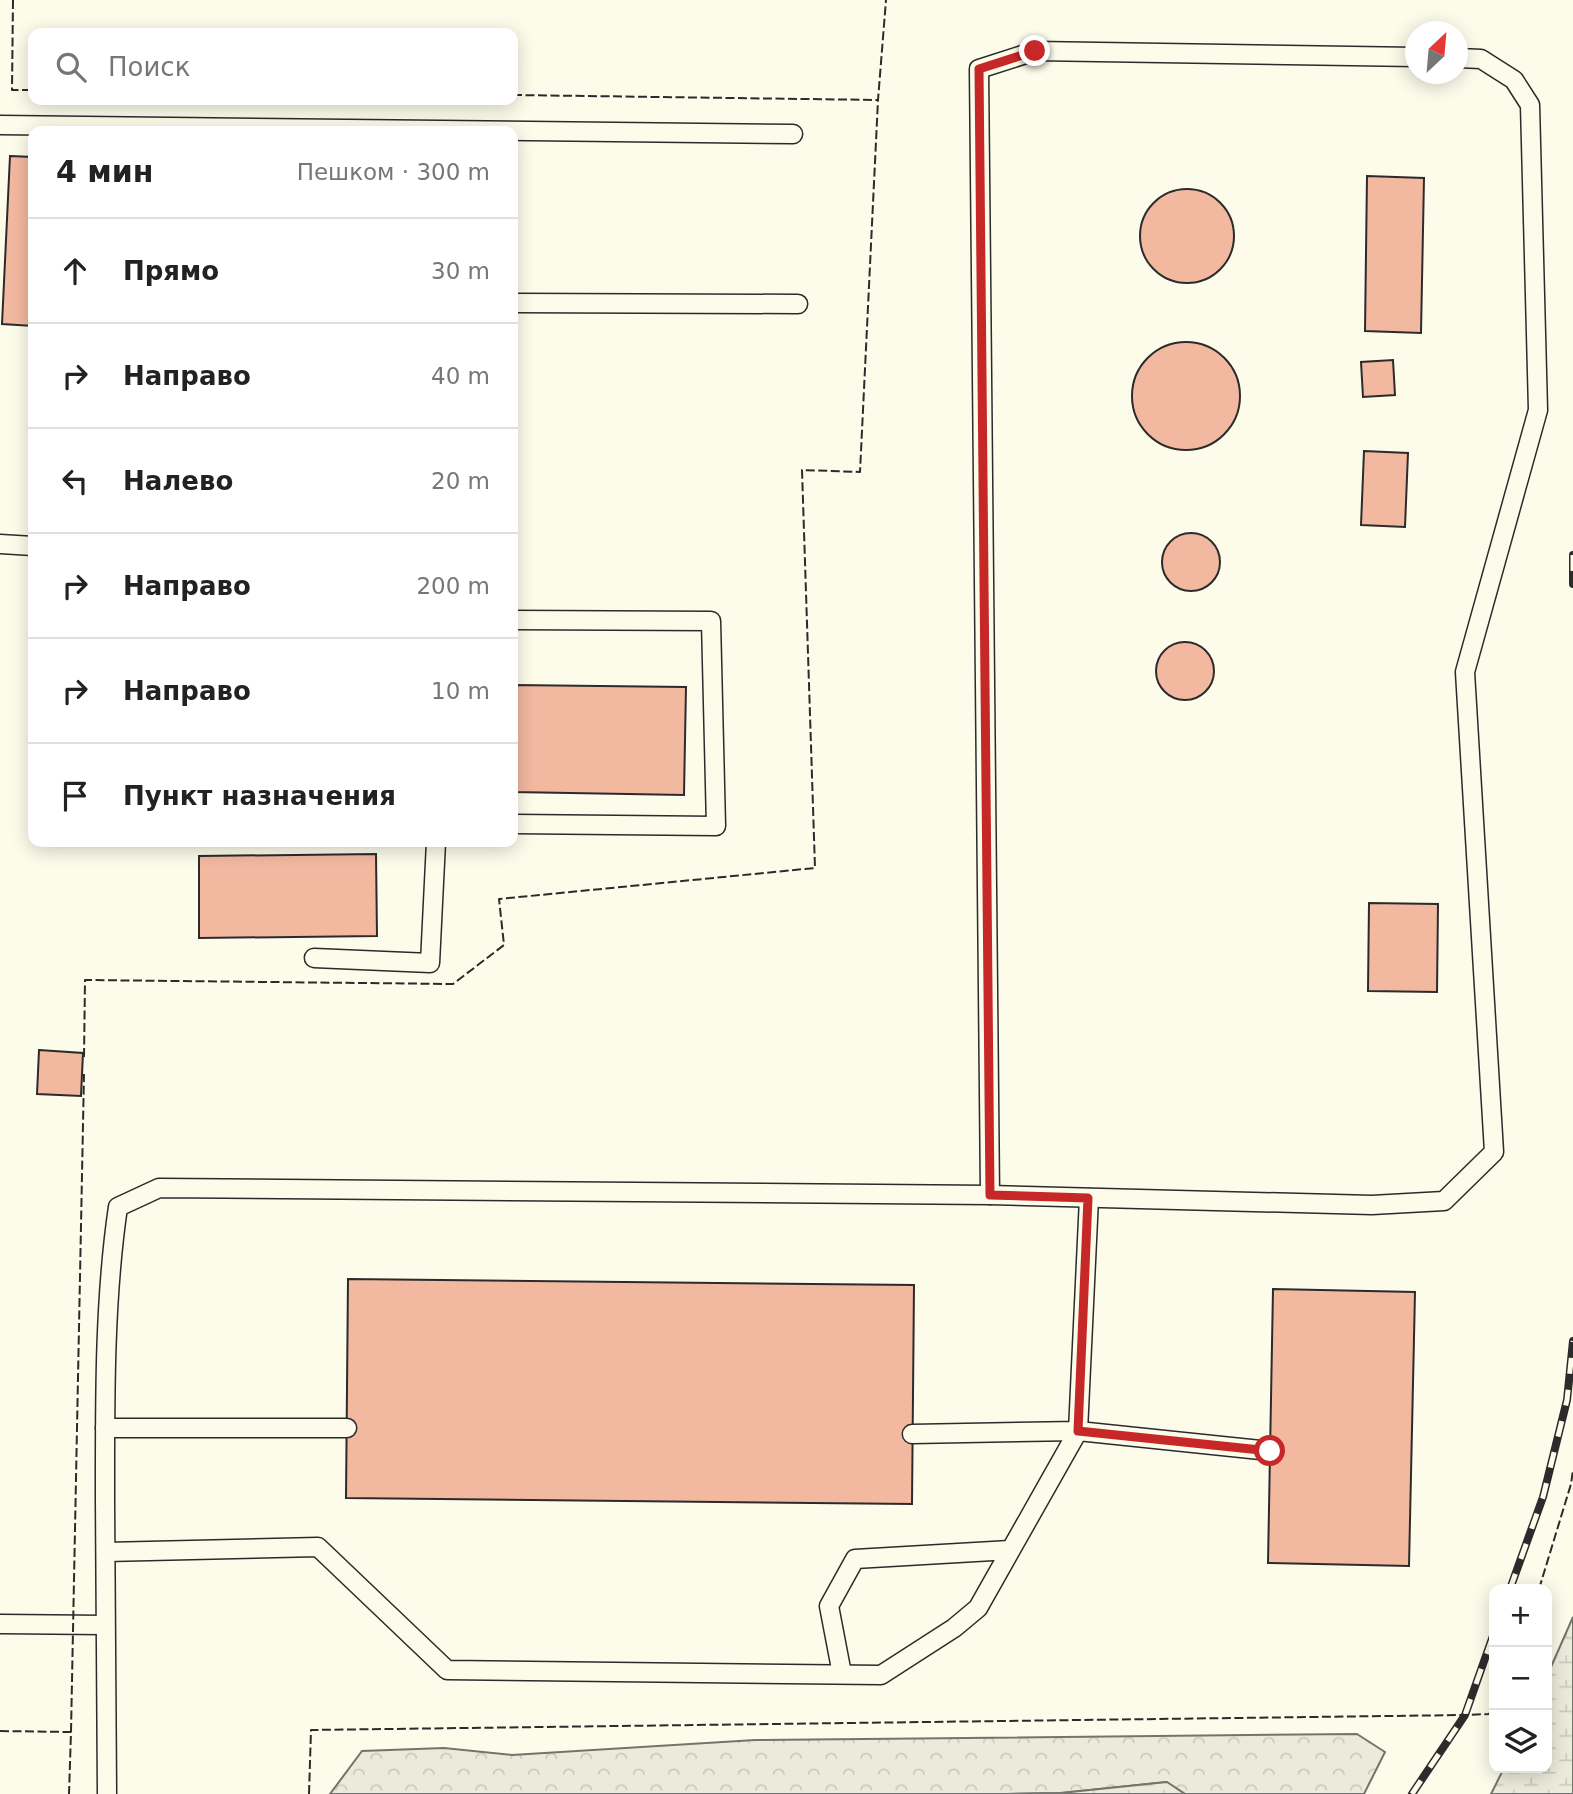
<!DOCTYPE html>
<html lang="ru">
<head>
<meta charset="utf-8">
<style>
  :root { --surface:#fff; --page:#f2f2f2; --text:#222; --muted:#767676; --line:#e0e0e0 }
  body { margin:0; font-family:"DejaVu Sans",sans-serif; background:var(--page); color:var(--text) }
  .controls { position:absolute; right:21px; bottom:21px; display:grid; overflow:hidden; border-radius:14px; box-shadow:0 4px 18px #0003 }
  .controls button { width:63px; height:63px; display:grid; place-items:center; padding:0; border:0; border-bottom:2px solid var(--line); background:var(--surface); color:var(--text); font:35px sans-serif }
  .compass { position:absolute; left:1405px; top:21px; width:63px; height:63px; border-radius:50%; background:var(--surface); box-shadow:0 4px 18px #0003; rotate:26deg }
  .stop { position:absolute; width:21px; height:21px; margin:-16px; border:5px solid #c62828; border-radius:50%; background:#fff }
  .stop.end { background:#c62828; border-color:#fff; box-shadow:0 2px 7px #0008 }
  .list { margin:0; padding:0; list-style:none }
  h2 { display:flex; justify-content:space-between; align-items:center; height:91px; margin:0; padding:0 28px; font-size:30px }
  h2 small { font-size:23px; font-weight:400; color:var(--muted) }
  .list li { display:grid; grid-template-columns:46px 1fr auto; gap:21px; align-items:center; box-sizing:border-box; height:105px; padding:0 28px; border-top:2px solid var(--line) }
  .list b { display:block; font-size:26px; white-space:nowrap }
  .list em { font-size:23px; font-style:normal; color:var(--muted) }
  .icon { flex:none; width:38px; height:38px; fill:none; stroke:currentColor; stroke-width:2; stroke-linecap:round; stroke-linejoin:round }
  .map { position:relative; flex:none; width:1573px; height:1794px; overflow:hidden }
  .search { position:absolute; background:var(--surface); box-shadow:0 4px 18px #0003; left:28px; top:28px; width:490px; height:77px; display:flex; align-items:center; gap:18px; box-sizing:border-box; padding:0 24px; border-radius:14px; color:var(--muted); font-size:26px }
  .panel { position:absolute; background:var(--surface); box-shadow:0 4px 18px #0003; left:28px; top:126px; width:490px; height:721px; border-radius:14px }
  .map>svg:first-child { display:block }
  .forest { fill:url(#forest-crowns); stroke:#74746e; stroke-width:2 }
  .wetland { fill:url(#wetland-marsh); stroke:#74746e; stroke-width:2 }
  .building { fill:#f2b8a0; stroke:#2b2b2b; stroke-width:2 }
  .lines { fill:none; stroke-linecap:round; stroke-linejoin:round }
  .service-casing { stroke:#2b2b2b; stroke-width:21 }
  .service { stroke:#fdfbea; stroke-width:18 }
  .rail-casing { stroke:#2b2b2b; stroke-width:8 }
  .rail { stroke:#fdfbea; stroke-width:5; stroke-dasharray:16; stroke-linecap:butt }
  .fence { stroke:#2b2b2b; stroke-width:2; stroke-dasharray:9 3.5; stroke-linecap:butt }
  .route { stroke:#c62828; stroke-width:9 }
</style>
</head>
<body>
<div class="map">
<svg width="1573" height="1794" viewBox="0 0 1573 1794">
  <defs>
    <pattern id="forest-crowns" width="20" height="18" patternUnits="userSpaceOnUse" patternTransform="scale(1.75)"><rect width="20" height="18" fill="#ecebdb"/><path d="M2 6a3 3 0 1 1 6 0M12 15a3 3 0 1 1 6 0" fill="none" stroke="#cbcabc"/></pattern>
    <pattern id="wetland-marsh" width="20" height="14" patternUnits="userSpaceOnUse" patternTransform="scale(1.75)"><rect width="20" height="14" fill="#ecebdb"/><path d="M1 5h8M5 5V1M11 12h8M15 12V8" fill="none" stroke="#cbcabc"/></pattern>
  </defs>
  <rect width="100%" height="100%" fill="#fdfbea"/>
  <polygon class="forest" points="1357,1734 1385,1752 1364,1794 1185,1794 1166,1782 1061,1793 1007,1794 330,1794 362,1751 444,1748 512,1755 755,1740"/>
  <g class="wetland">
    <polygon points="1573,1617 1573,1794 1491,1794 1504,1768 1547,1768 1547,1676"/>
    <polygon points="1167,1782 1185,1794 1007,1794 1061,1793"/>
  </g>
  <g class="building">
    <polygon points="10,156 33,157 33,326 2,324"/>
    <polygon points="1367,176 1424,178 1421,333 1365,331"/>
    <circle cx="1187" cy="236" r="47"/>
    <circle cx="1186" cy="396" r="54"/>
    <polygon points="1393,360 1395,395 1363,397 1361,362"/>
    <polygon points="1364,451 1408,453 1405,527 1361,525"/>
    <circle cx="1191" cy="562" r="29"/>
    <circle cx="1185" cy="671" r="29"/>
    <polygon points="513,685 686,687 684,795 513,792"/>
    <polygon points="376,854 377,936 199,938 199,856"/>
    <polygon points="1369,903 1438,904 1437,992 1368,991"/>
    <polygon points="39,1050 83,1053 81,1096 37,1094"/>
    <polygon points="348,1279 914,1285 912,1504 346,1498"/>
    <polygon points="1273,1289 1415,1292 1409,1566 1268,1563"/>
  </g>
  <g class="lines">
    <g class="service-casing">
      <g id="service">
        <polyline points="0,125 793,134"/>
        <polyline points="513,303 798,304"/>
        <polyline points="0,544 33,546"/>
        <polyline points="513,620 711,621 716,826 513,824"/>
        <polyline points="314,958 430,963 436,842"/>
        <polyline points="990,1195 979,69 1035,51 1416,57"/>
        <polyline points="105,1428 347,1428"/>
        <polyline points="912,1434 1078,1431 1089,1198"/>
        <polyline points="106,1552 318,1547 447,1670 881,1675 954,1628 978,1608 1078,1431 1270,1451"/>
        <polyline points="0,1624 104,1625"/>
        <polyline points="842,1674 829,1606 855,1559 1010,1550"/>
        <path d="M107,1794C106,1696 106,1598 105,1500C105,1404 104,1302 118,1207L159,1188L990,1195L1372,1205L1444,1201L1494,1152L1465,672L1538,410L1530,105L1514,80L1481,59L1458,58"/>
      </g>
    </g>
    <use href="#service" class="service"/>
    <g class="rail-casing">
      <g id="rail">
        <polyline points="1573,555 1573,584"/>
        <polyline points="1510,1589 1543,1497 1567,1400 1573,1341"/>
        <polyline points="1412,1794 1465,1715 1494,1633"/>
      </g>
    </g>
    <use href="#rail" class="rail"/>
    <g class="fence">
      <polyline points="13,0 12,90 33,90"/>
      <polyline points="513,95 878,100 886,0"/>
      <polyline points="84,1057 85,980 453,984 504,945 499,899 815,868 802,470 860,472 878,100"/>
      <polyline points="1539,1589 1571,1484 1573,1470"/>
      <polyline points="0,1731 71,1732 69,1794"/>
      <polyline points="71,1732 84,1074"/>
      <polyline points="309,1794 311,1730 1465,1715 1489,1714 1494,1706"/>
    </g>
  </g>
  <g class="lines">
    <polyline class="route" points="1035,51 979,69 990,1195 1088,1198 1078,1431 1270,1451"/>
  </g>
</svg>
<div class="controls">
<button>+</button>
<button>−</button>
<button><svg class="icon" aria-label="layers" viewBox="0 0 24 24"><path d="M12 4l9 5-9 5-9-5zM3 14l9 5 9-5"/></svg></button>
</div>
<svg class="compass" viewBox="-18 -18 36 36"><path d="M0-13l5 13h-10z" fill="#e53935"/><path d="M0 13l5-13h-10z" fill="#767676"/></svg>
<div class="stop" style="left:1270px;top:1451px"></div>
<div class="stop end" style="left:1035px;top:51px"></div>
<div class="search"><svg class="icon" aria-label="search" viewBox="0 0 24 24"><circle cx="10" cy="10" r="6"/><path d="M15 15l6 6"/></svg>Поиск</div>
<section class="panel">
<h2>4 мин<small>Пешком · 300 m</small></h2>
<ul class="list">
<li><svg class="icon" aria-label="ahead" viewBox="0 0 24 24"><path d="M12 20V5M6 11l6-6 6 6"/></svg><div><b>Прямо</b></div><em>30 m</em></li>
<li><svg class="icon" aria-label="right" viewBox="0 0 24 24"><path d="M7 20v-9h11M14 6l5 5-5 5"/></svg><div><b>Направо</b></div><em>40 m</em></li>
<li><svg class="icon" aria-label="left" viewBox="0 0 24 24"><path d="M17 20v-9H6M10 6l-5 5 5 5"/></svg><div><b>Налево</b></div><em>20 m</em></li>
<li><svg class="icon" aria-label="right" viewBox="0 0 24 24"><path d="M7 20v-9h11M14 6l5 5-5 5"/></svg><div><b>Направо</b></div><em>200 m</em></li>
<li><svg class="icon" aria-label="right" viewBox="0 0 24 24"><path d="M7 20v-9h11M14 6l5 5-5 5"/></svg><div><b>Направо</b></div><em>10 m</em></li>
<li><svg class="icon" aria-label="arrive" viewBox="0 0 24 24"><path d="M6 21V4h12l-3 4 3 4H6"/></svg><div><b>Пункт назначения</b></div></li>
</ul>
</section>
</div>
</body>
</html>
